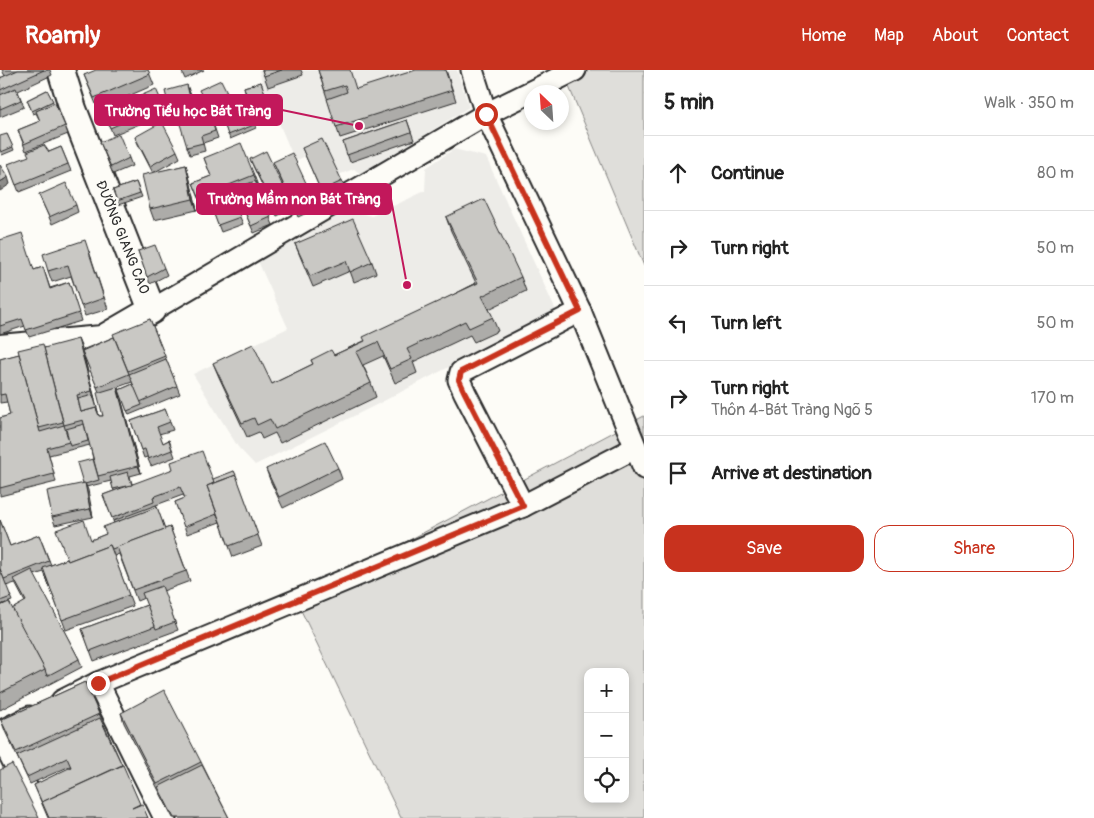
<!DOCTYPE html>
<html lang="en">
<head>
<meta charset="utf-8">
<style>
  :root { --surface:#fff; --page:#f2f2f2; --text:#222; --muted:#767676; --line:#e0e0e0; --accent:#c8321e }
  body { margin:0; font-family:Pangolin,sans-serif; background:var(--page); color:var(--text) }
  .controls { position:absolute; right:15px; bottom:15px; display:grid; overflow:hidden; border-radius:10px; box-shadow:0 2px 8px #0003 }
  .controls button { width:45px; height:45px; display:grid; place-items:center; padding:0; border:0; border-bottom:1px solid var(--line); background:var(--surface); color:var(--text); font:25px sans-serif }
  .compass { position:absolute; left:524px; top:15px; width:45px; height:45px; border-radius:50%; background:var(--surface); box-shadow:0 2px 8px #0003; rotate:335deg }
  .stop { position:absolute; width:15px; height:15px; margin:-11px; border:4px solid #c8321e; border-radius:50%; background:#fff }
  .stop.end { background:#c8321e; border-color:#fff; box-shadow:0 1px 5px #0008 }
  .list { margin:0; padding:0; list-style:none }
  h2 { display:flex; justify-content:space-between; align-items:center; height:65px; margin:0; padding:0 20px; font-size:21px }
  h2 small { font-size:16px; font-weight:400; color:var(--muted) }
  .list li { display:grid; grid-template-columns:32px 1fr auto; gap:15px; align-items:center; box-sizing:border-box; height:75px; padding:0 20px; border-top:1px solid var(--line) }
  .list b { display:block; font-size:19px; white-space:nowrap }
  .list p { margin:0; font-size:16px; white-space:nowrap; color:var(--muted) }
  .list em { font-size:16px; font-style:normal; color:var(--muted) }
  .actions { display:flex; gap:10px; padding:15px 20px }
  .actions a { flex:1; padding:11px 0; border:1px solid var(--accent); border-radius:15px; text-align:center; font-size:18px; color:var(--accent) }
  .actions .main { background:var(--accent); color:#fff }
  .icon { flex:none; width:28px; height:28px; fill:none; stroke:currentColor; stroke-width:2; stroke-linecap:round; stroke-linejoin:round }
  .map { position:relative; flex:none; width:644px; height:748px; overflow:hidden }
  header { display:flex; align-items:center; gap:30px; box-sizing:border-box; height:70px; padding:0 25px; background:var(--accent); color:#fff }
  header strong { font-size:24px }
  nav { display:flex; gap:28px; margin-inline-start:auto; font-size:18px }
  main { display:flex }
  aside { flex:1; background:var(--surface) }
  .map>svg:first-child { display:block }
  .built { fill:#edece8 }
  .green { fill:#dfdeda; stroke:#858482; fill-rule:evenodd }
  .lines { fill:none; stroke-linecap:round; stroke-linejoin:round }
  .minor-casing { stroke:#2b2b2b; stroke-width:25 }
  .tertiary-casing { stroke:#2b2b2b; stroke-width:30 }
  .minor { stroke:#fdfcf7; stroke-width:21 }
  .tertiary { stroke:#fdfcf7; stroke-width:26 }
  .wall { fill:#adaca9; stroke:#2b2b2b; fill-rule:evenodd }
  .shaded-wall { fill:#8d8c89; stroke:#2b2b2b }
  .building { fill:#c9c8c4; stroke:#2b2b2b }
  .route { stroke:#c8321e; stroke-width:6 }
  .labels { text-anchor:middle; stroke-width:5; stroke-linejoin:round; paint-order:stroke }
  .street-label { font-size:14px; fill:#2b2b2b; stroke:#fdfcf7 }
  .leader { fill:none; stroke:#c2185b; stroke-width:2 }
  .callout-dot { fill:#c2185b; stroke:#fdfcf7; stroke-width:2 }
  .callout { fill:#c2185b; stroke:#c2185b; stroke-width:2 }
  .callout-label { font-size:15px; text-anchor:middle; font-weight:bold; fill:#fff }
</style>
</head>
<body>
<header>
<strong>Roamly</strong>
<nav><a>Home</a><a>Map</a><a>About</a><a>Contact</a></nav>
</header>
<main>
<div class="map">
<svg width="644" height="748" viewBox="0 0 644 748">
  <rect width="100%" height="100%" fill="#fdfcf7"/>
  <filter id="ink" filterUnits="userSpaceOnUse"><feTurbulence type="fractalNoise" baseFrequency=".02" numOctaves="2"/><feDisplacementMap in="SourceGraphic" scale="10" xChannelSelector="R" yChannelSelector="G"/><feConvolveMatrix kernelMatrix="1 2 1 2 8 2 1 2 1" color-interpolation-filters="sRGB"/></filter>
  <g filter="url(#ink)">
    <g class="built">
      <polygon points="259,0 457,0 469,37 362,105 354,99 338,105 325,77 295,91 263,15"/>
      <polygon points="454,79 486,87 556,241 378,334 255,395 238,377 193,304 288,258 257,189 346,139 372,146 425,121 426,98"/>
    </g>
    <g class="green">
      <polygon points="562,0 644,0 644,196"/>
      <path d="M644,346V748H401L296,530ZM588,602H625V729H588Z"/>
    </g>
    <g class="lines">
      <g class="minor-casing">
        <g id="minor">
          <polyline points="472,0 486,44 580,241 644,398"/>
          <polyline points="152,240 486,44 575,0"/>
          <polyline points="523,436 465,323 459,310 461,302 580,241"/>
          <polyline points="98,613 165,748"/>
          <polyline points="62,631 98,613 523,436 635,378"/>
          <polyline points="0,662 30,647"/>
          <polyline points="0,665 42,748"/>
        </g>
      </g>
      <g class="tertiary-casing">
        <polyline id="tertiary" points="0,278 102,269 152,240 73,39 61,0"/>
      </g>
      <use href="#minor" class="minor"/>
      <use href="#tertiary" class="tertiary"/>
    </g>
    <g class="wall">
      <polygon points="2,0 50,0 52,5 18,21 24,37 0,47 0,8 5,6"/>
      <polygon points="148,0 154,15 98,39 84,5"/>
      <polygon points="181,0 204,0 185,9"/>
      <polygon points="262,0 301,0 303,5 268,17"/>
      <polygon points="318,0 357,19 446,0 456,31 340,68"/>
      <polygon points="261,12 268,33 250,38 244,17"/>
      <polygon points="47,20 65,56 68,64 26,81 18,60 40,51 36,43 33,44 27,30"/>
      <polygon points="227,22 228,26 206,36 201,23"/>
      <polygon points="190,23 196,48 174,53 171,46"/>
      <polygon points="163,35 166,43 113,65 104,42"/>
      <polygon points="250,43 256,58 230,69 224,53"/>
      <polygon points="210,44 218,68 203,73 205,81 190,85 187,77"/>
      <polygon points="407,50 414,70 350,92 343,72"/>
      <polygon points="7,64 14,80 2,85 0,80"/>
      <polygon points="135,67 177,81 180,88 153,103 186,95 189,106 197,140 154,150 150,139 153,103 138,74"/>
      <polygon points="100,72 129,88 132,96 113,104"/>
      <polygon points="61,77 71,101 19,122 8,94 49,82"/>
      <polygon points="302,78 342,111 345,119 324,128"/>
      <polygon points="204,88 254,105 258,116 257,116 273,155 254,163 237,124 203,138 193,113 211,106"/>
      <polygon points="250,89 290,131 292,139 277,146 253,96"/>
      <polygon points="273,92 314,130 317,138 298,147"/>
      <polygon points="136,112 142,127 118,135 113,120"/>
      <polygon points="39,125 76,135 78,142 52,154"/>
      <polygon points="211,136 240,147 243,154 221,162"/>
      <polygon points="446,147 521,207 526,221 489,239 498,261 474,272 470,265 413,292 417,303 395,313 383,286 363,295 371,313 376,327 280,373 275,363 262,369 259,362 247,367 219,307 213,293 272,314 313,294 311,290 334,285 364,271 476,213 451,161"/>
      <polygon points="0,170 34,200 43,197 50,218 69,212 81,251 29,267 25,256 0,264"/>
      <polygon points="295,174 372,192 376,203 354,212 350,201 313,217"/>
      <polygon points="89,181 108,239 85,246 71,206 52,212 48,201"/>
      <polygon points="138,181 164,198 167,205 150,214"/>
      <path d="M150,249L180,324L129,345L119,320L133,314L132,312L118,317L120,325L141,403L130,406L132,414L214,413L234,401L262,476L233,487L211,427L220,452L187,464L175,432L185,428L183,425L156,435L165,459L170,457L190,511L163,521L178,560L94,591L82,559L147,535L144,528L137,531L119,484L114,486L133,536L66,560L44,502L34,505L79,589L82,597L0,640V536L6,533L0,535V450L10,476L39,465L51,495L67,489L91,470L106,464L114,453L103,425L114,421L111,411L86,417L93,447L55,455L52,447L83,413L93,389L90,375L49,385L56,412L0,426V348L10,345L7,332L0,333V289L44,278L81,276L82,280L114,267ZM83,282L99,322L103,346H99ZM15,513L25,532L12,539L9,532L12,531L6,516Z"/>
      <polygon points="165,339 173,360 159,364 163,373 169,370 175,387 151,396 147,387 144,388 131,351"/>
      <polygon points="338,398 342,409 283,438 270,410 266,399"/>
      <polygon points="85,612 140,735 148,748 48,748 34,715 71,698 70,696 30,714 5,661 1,650"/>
      <polygon points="121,643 201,692 229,748 173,748 124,653"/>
    </g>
    <g class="shaded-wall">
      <polygon points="187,15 190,23 196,48 193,40"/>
      <polygon points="186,95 189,106 197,140 193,129"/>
      <polygon points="8,107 10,114 0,121 0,112"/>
      <polygon points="78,269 81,276 95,329 92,321"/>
      <polygon points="117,317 120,325 141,403 138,396"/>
      <polygon points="85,413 88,420 93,447 90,439"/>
    </g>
    <g class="building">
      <polygon points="18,0 44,0 0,20 0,8"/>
      <polygon points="96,0 148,0 150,4 94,28 84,5"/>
      <polygon points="262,0 282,0 264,6"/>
      <polygon points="318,0 350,0 356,19 416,0 445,0 452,20 336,57 327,29 347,22 345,15 325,21"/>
      <polygon points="221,10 227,22 205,32 199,20"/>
      <polygon points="261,12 267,29 249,34 244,17"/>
      <polygon points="187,15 193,40 171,46 165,21"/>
      <polygon points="16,18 21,30 0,39 0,25"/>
      <polygon points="156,19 163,35 110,58 104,42"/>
      <polygon points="47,20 53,31 32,41 27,30"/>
      <polygon points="55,33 65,56 24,74 18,60 40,51 36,41"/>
      <polygon points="250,43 254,55 228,65 224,53"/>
      <polygon points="210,44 215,61 201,66 203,73 187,77 180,54"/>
      <polygon points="407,50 411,62 347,85 343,72"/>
      <polygon points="162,52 177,81 150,96 135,67"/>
      <polygon points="7,64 13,77 1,82 0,79 0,66"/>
      <polygon points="119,64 129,88 111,97 100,72"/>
      <polygon points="322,69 342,111 321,121 302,78"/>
      <polygon points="241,73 254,105 199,127 193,113 211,106 204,88"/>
      <polygon points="44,75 49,82 61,77 68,94 16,115 8,94 29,86 27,82"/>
      <polygon points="266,81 290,131 274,139 250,89"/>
      <polygon points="292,83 314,130 295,139 273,92"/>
      <polygon points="0,95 8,107 0,112"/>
      <polygon points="186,95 193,129 150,139 142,105"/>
      <polygon points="255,111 271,147 251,156 235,119"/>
      <polygon points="136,112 140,123 117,131 113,120"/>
      <polygon points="66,113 76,135 49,147 39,125"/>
      <polygon points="233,128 240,147 218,155 211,136"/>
      <polygon points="484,129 521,207 482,226 493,247 469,258 465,251 407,279 412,289 390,299 378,272 356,282 371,313 275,359 270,349 257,355 254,348 242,353 213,293 253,274 272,314 313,294 311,290 331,280 334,285 365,271 363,267 478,213 446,147"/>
      <polygon points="353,149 372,192 350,202 346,191 310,206 295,174"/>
      <polygon points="22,163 34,200 43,197 50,219 69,212 79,243 26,260 22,249 0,256 0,170"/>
      <polygon points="85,170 104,228 81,236 68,195 48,201 43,184"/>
      <polygon points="155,175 164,198 147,207 138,181"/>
      <polygon points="150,249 165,286 128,301 113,264"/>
      <polygon points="114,267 129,304 97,317 82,281"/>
      <polygon points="78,269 92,321 77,325 81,342 96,338 99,346 103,346 97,323 117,317 138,396 98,406 83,350 64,355 44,278"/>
      <polygon points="43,274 63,352 39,358 18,280"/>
      <polygon points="19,284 40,362 64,355 69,372 47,378 54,404 0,418 0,348 10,345 5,324 0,325 0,289"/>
      <polygon points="166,289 177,316 140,332 129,304"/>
      <polygon points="133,314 142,335 127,341 119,320"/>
      <polygon points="93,325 98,342 96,338 81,342 78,329"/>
      <polygon points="165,339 170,352 157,357 163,373 169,370 172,380 148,389 145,379 141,380 131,351"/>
      <polygon points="84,354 88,371 70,376 66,359"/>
      <polygon points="325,371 338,398 279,427 266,399"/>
      <polygon points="202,381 214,413 207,416 217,444 184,457 175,432 185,428 180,417 153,427 154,432 112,448 103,425 173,399 171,392"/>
      <polygon points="93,389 99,410 85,414 83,413 77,393"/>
      <polygon points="234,401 236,405 214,413 213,409"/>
      <polygon points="128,402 132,415 113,419 110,407"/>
      <polygon points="236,405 258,465 229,476 207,416"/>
      <polygon points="85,413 90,439 52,447 47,421"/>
      <polygon points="156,435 157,438 114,453 113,451"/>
      <polygon points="157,437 165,459 112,479 110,475 68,491 56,460 84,450 91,470 106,464 103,457"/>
      <polygon points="0,450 10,476 39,465 49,491 4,509 0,499"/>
      <polygon points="170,457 186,501 133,520 117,477"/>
      <polygon points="110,475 129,525 62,550 43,498 67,489 68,491"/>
      <polygon points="0,499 11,527 0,531"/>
      <polygon points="32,500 79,589 47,606 45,600 12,539 26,531 14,509"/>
      <polygon points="162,516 175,552 156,559 142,523"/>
      <polygon points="9,532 45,600 0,623 0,536"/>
      <polygon points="147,535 155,556 90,581 82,559"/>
      <polygon points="85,612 99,644 16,682 1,650"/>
      <polygon points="164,620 201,692 157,714 121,643"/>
      <polygon points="100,648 122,695 42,732 43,735 34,715 71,697 67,688 27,707 17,686"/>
      <polygon points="12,694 39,748 0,748 0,700"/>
      <polygon points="123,695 140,734 132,738 142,734 148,748 49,748 42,732"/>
      <polygon points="202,695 229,748 174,748 158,717"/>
    </g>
  </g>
  <g class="lines" filter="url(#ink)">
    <polyline class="route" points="98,613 523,436 465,323 459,310 461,302 580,241 486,44"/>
  </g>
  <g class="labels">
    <g class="street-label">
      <text transform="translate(123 167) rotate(68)" y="5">ĐƯỜNG GIANG CAO</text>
    </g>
  </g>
  <path class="leader" d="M359 56L282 40M407 215L391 129"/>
  <g class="callout-dot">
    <circle cx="359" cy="56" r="5"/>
    <circle cx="407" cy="215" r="5"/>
  </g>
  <g class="callout">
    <rect x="95" y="25" width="187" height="30" rx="5"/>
    <rect x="197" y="114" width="194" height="30" rx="5"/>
  </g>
  <g class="callout-label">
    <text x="188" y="46">Trường Tiểu học Bát Tràng</text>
    <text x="294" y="134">Trường Mầm non Bát Tràng</text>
  </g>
</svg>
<div class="controls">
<button>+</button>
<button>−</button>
<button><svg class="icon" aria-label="locate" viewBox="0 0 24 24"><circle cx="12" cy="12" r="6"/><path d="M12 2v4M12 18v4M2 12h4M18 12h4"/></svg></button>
</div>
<svg class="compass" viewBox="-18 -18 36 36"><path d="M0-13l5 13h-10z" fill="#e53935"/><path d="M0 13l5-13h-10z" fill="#767676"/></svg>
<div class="stop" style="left:486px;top:44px"></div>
<div class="stop end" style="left:98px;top:613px"></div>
</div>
<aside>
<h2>5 min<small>Walk · 350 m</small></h2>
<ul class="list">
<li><svg class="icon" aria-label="ahead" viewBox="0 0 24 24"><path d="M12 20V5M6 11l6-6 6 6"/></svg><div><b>Continue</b></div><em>80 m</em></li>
<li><svg class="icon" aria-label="right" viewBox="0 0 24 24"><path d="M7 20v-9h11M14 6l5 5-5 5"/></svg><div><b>Turn right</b></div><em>50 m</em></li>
<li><svg class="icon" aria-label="left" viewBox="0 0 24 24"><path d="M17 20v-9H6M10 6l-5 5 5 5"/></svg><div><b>Turn left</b></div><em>50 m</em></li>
<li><svg class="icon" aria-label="right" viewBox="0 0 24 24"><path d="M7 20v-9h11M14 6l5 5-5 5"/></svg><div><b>Turn right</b><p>Thôn 4-Bát Tràng Ngõ 5</p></div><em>170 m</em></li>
<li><svg class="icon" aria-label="arrive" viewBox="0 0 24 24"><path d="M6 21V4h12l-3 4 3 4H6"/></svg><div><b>Arrive at destination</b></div></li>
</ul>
<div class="actions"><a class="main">Save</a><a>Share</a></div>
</aside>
</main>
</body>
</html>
